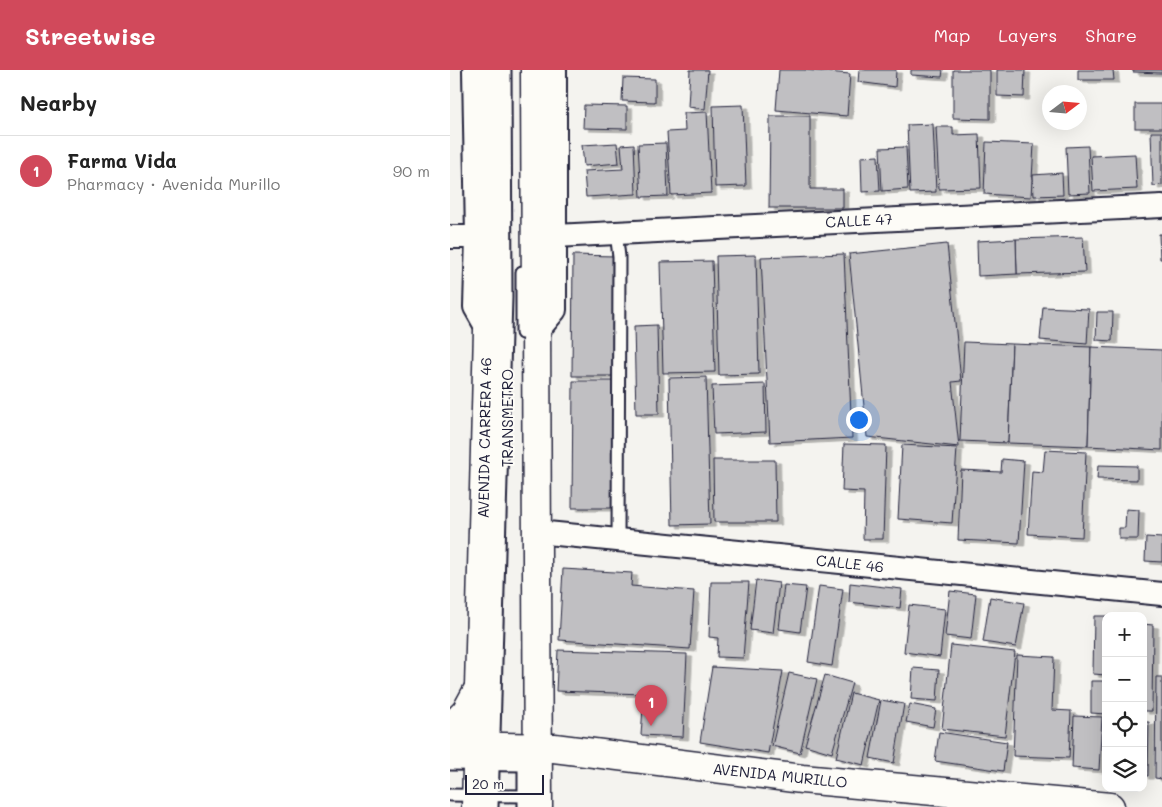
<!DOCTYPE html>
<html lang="en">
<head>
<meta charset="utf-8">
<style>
  :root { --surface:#fff; --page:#f2f2f2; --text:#222; --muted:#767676; --line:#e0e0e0; --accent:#d1495b }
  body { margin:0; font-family:Mali,sans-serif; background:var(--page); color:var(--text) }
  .controls { position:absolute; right:15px; bottom:15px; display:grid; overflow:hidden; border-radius:10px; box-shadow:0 5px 20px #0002 }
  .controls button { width:45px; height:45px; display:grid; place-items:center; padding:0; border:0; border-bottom:1px solid var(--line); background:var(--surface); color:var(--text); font:25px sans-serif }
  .compass { position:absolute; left:592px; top:15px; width:45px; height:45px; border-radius:50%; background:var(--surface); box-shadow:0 5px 20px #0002; rotate:74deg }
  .scale { position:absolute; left:15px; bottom:12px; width:79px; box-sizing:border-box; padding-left:5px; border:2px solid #22223b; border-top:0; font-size:14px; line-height:18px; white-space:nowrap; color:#22223b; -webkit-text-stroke:4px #fdfcf7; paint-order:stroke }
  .you { position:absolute; left:408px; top:349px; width:18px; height:18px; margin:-12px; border:4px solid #fff; border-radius:50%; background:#1a73e8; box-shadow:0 0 0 8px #1a73e833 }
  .badge { display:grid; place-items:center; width:32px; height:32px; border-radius:50%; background:var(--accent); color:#fff; font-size:16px; font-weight:700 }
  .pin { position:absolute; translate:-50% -41px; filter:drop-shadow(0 1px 2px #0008) }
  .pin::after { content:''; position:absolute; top:26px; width:18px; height:15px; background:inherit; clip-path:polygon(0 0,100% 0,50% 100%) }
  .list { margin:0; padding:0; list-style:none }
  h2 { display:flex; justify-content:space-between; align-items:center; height:65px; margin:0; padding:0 20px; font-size:21px }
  h2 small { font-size:16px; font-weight:400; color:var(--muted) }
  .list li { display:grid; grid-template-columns:32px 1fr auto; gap:15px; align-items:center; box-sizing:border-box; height:70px; padding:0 20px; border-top:1px solid var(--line) }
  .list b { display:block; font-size:19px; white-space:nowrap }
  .list p { margin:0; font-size:16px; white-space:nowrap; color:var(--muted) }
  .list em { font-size:16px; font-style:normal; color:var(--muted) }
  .icon { flex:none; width:28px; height:28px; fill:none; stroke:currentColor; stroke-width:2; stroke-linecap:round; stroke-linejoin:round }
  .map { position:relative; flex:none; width:712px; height:737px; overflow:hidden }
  header { display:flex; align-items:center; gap:30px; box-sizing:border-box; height:70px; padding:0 25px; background:var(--accent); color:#fff }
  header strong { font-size:24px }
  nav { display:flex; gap:28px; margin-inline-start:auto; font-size:18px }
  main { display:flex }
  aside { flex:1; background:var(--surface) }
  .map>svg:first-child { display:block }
  .building { fill:#c0bfc2; stroke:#22223b; filter:url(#shadow) }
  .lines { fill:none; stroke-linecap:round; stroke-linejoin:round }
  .lane-casing { stroke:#22223b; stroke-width:15 }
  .street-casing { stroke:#22223b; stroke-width:26 }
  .primary-casing { stroke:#22223b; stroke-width:31 }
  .lane { stroke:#fdfcf7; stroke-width:11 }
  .street { stroke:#fdfcf7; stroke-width:22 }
  .primary { stroke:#fdfcf7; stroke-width:28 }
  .labels { text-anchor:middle; stroke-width:4; stroke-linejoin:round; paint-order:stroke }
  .street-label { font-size:15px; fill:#22223b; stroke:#fdfcf7 }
</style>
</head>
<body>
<header>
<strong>Streetwise</strong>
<nav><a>Map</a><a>Layers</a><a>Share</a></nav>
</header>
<main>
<aside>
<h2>Nearby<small></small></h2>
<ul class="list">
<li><span class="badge">1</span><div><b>Farma Vida</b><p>Pharmacy · Avenida Murillo</p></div><em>90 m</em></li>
</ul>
</aside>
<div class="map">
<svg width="712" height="737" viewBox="0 0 712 737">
  <defs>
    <filter id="shadow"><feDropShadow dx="5.5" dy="3" stdDeviation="0" flood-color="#0004"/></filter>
  </defs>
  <rect width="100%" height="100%" fill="#f4f3ef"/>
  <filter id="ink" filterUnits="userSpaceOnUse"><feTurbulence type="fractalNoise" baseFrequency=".02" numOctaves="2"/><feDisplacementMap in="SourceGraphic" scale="10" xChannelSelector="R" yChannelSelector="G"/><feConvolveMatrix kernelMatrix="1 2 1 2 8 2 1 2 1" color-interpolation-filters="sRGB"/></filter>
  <g filter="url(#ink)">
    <g class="building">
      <polygon points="240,0 258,0 255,39 238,37"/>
      <polygon points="329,0 354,0 400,4 397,46 326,40"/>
      <polygon points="409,0 446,0 445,17 408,12"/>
      <polygon points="461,0 493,0 492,7 461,5"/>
      <polygon points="503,0 540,0 540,49 503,48"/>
      <polygon points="547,0 575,0 574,27 547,26"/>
      <polygon points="628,0 663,0 664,10 628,10"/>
      <polygon points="683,0 712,0 712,3 683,2"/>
      <polygon points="173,8 205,9 205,32 172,31"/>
      <rect x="685" y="34" width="27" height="24"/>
      <polygon points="134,35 177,36 177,59 133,58"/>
      <polygon points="293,35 296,116 265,117 263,36"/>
      <polygon points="257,42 261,123 221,125 217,62 235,61 234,43"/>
      <polygon points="320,46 360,46 360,119 393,119 393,138 319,138"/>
      <polygon points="483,54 486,122 460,123 457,55"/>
      <polygon points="486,57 503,57 503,65 529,64 531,118 489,119"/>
      <polygon points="701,62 712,62 712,115 703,116"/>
      <polygon points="536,72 584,74 581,127 534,124"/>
      <polygon points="167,73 169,93 134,96 132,75"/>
      <polygon points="216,73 218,126 191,127 188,74"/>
      <polygon points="184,74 186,124 136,127 134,101 173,99 171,75"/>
      <polygon points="638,76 640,123 618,124 616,77"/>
      <polygon points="456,77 458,119 432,121 430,78"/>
      <polygon points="685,84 687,119 643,121 641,86"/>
      <polygon points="428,86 430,121 412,122 411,87"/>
      <polygon points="612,103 613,125 584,126 583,105"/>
      <polygon points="709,164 712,164 712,189 710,189"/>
      <polygon points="633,167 635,202 567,204 566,169"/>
      <polygon points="566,169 567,204 528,206 527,171"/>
      <polygon points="497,174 511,311 502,312 509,377 417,367 399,184"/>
      <polygon points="394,184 402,368 320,372 311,187"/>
      <polygon points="123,185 165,186 164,306 122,306"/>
      <polygon points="306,185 309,304 269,305 266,186"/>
      <polygon points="262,191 265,302 213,303 210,192"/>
      <polygon points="593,237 639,239 637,274 590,270"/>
      <polygon points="647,242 663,242 662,271 646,270"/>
      <polygon points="207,255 209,344 186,344 184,256"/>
      <polygon points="514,272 562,274 558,373 510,371"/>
      <polygon points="562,274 641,277 638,376 558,373"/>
      <polygon points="641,277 712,280 712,380 638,376"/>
      <polygon points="256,307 260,454 222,455 219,308"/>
      <polygon points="123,311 163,311 163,438 122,438"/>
      <polygon points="315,314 316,362 264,364 262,316"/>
      <polygon points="394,374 436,375 433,469 413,469 414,422 392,421"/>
      <polygon points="452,375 507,378 502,453 448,449"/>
      <polygon points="595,380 636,382 632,467 578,464 582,401 593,402"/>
      <polygon points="552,389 574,391 569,473 508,470 511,400 551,402"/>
      <polygon points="263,390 325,390 326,452 264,452"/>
      <polygon points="648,395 687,396 687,410 647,409"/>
      <polygon points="676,439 689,440 688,469 669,469 669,458 675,458"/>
      <polygon points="696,467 712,468 712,492 695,491"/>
      <polygon points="113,499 182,503 181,516 244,521 240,579 109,570"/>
      <polygon points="306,510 329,513 323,563 300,560"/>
      <polygon points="261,512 299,512 293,588 267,587 268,568 259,567"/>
      <polygon points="400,513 452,519 450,538 399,532"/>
      <polygon points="334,515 356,517 350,562 329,559"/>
      <polygon points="369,516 393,519 382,596 358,592"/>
      <polygon points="500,521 526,524 521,569 495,566"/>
      <polygon points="540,527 574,533 566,577 533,572"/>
      <polygon points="459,535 495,539 490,587 454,582"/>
      <polygon points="644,546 664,546 656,546 656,605 643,604"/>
      <polygon points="693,554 703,555 702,641 693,641"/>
      <polygon points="501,575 565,582 555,666 492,659"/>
      <polygon points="108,580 237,584 233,667 191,665 194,624 106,621"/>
      <polygon points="567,585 604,587 602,640 621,641 619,688 563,686"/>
      <polygon points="262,597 333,601 318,683 250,672"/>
      <polygon points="463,598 489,600 487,631 461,629"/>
      <polygon points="339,603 367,609 350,683 322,676"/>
      <polygon points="375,605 402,613 382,683 355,675"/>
      <polygon points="706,607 712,607 712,709 705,708"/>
      <polygon points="641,611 656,611 656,644 641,643"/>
      <polygon points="401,623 429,630 414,695 386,688"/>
      <polygon points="431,630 454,634 444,693 420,688"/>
      <polygon points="460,634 486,639 483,657 456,652"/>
      <polygon points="624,646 652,647 649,700 622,698"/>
      <polygon points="693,652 699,652 698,706 693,706"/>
      <polygon points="489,662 557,672 553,701 485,691"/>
    </g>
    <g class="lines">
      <g class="lane-casing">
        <g id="lane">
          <polyline points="166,162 169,187 168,471"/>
          <polyline points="72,202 72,263"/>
          <polyline points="0,694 74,695"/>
          <polyline points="0,725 74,726"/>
          <polyline points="42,737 56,227 55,0"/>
          <polyline points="74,737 74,699"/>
        </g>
      </g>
      <g class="street-casing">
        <g id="street">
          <polyline points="24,0 27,167 25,237 38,260"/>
          <polyline points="105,166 712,136"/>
          <polyline points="0,167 27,167"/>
          <polyline points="86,263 105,240 105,0"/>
          <polyline points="87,462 712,524"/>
        </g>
      </g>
      <g class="primary-casing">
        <g id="primary">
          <polyline points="85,0 88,737"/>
          <polyline points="0,658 16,642 29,618"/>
          <polyline points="0,676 104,678 352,709 660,737"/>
          <polyline points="26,737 38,260 42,227 40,0"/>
        </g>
      </g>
      <use href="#lane" class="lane"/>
      <use href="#street" class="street"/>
      <use href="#primary" class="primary"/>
    </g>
  </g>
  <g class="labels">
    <g class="street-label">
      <text transform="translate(409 151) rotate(-3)" y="5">CALLE 47</text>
      <text transform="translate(58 348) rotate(-90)" y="5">TRANSMETRO</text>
      <text transform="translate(35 368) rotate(-89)" y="5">AVENIDA CARRERA 46</text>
      <text transform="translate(400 494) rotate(6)" y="5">CALLE 46</text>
      <text transform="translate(330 706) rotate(6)" y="5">AVENIDA MURILLO</text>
    </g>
  </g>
</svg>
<div class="controls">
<button>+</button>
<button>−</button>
<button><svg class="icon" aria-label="locate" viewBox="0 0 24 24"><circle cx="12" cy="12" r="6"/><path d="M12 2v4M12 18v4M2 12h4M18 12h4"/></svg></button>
<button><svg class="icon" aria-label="layers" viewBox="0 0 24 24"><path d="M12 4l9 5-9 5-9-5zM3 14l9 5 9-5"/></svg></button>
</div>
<svg class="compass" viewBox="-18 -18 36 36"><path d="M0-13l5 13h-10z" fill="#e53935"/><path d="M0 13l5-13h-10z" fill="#767676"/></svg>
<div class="scale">20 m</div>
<div class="you"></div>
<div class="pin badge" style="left:201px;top:656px">1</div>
</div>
</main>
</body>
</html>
